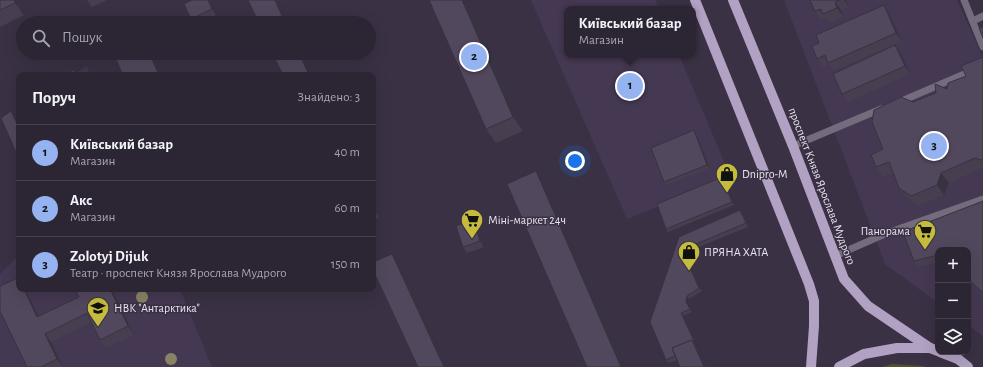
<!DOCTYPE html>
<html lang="uk">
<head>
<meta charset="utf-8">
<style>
  :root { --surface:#2c2533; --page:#38313f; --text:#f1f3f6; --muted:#a6a5ac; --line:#48424e; --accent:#95b2f1 }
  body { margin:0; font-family:"Alegreya Sans",sans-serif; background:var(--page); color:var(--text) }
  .controls { position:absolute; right:12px; bottom:12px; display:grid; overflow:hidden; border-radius:8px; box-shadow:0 4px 16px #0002 }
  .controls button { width:36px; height:36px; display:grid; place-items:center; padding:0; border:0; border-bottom:1px solid var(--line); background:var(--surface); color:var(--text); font:20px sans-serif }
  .you { position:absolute; left:575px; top:161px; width:14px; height:14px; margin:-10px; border:3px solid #fff; border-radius:50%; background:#1a73e8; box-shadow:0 0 0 6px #1a73e833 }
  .badge { display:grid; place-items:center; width:26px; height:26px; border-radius:50%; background:var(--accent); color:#111; font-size:13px; font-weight:700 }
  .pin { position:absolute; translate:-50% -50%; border:2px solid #fff; box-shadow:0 1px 4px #0006 }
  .popup { position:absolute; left:564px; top:6px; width:132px; height:52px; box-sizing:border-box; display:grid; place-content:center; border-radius:8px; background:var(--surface); filter:drop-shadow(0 1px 3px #0005); font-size:13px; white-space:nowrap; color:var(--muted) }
  .popup b { font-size:15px; color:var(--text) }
  .popup::after { content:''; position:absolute; left:50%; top:100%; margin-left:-8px; border:8px solid transparent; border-top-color:var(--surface) }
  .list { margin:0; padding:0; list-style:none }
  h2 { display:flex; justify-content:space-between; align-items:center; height:52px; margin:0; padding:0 16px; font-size:17px }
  h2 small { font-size:13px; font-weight:400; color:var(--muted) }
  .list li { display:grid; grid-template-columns:26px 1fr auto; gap:12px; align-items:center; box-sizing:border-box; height:56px; padding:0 16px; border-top:1px solid var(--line) }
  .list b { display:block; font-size:15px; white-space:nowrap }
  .list p { margin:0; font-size:13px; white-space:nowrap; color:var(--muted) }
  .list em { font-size:13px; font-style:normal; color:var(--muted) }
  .icon { flex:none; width:22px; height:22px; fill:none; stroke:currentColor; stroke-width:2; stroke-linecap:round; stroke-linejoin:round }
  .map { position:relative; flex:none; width:983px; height:367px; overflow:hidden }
  .search { position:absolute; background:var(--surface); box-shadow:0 4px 16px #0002; left:16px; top:16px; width:360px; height:44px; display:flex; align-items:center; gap:10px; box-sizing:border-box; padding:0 14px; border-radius:22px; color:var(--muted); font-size:15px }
  .panel { position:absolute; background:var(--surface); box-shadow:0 4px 16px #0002; left:16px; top:72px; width:360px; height:220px; border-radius:8px }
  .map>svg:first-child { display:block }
  .built { fill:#453852 }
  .green { fill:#525032 }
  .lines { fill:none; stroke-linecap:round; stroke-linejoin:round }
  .lane { stroke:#746c7d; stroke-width:7 }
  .primary { stroke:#b1a1c3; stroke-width:10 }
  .tree { fill:#898264 }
  .wall { fill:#473e50 }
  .shaded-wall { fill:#393241 }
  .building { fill:#52485d; stroke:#393241 }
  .labels { text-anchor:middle; stroke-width:3; stroke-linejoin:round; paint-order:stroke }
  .poi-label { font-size:12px; fill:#eae4f0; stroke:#3a3144; text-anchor:start }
  .street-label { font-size:12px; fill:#eae4f0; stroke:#3a3144 }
</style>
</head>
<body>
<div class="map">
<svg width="983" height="367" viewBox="0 0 983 367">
  <rect width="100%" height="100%" fill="#3a3144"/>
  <g class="built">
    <polygon points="531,0 655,0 659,9 567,9 567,55 679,55 729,173 724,180 627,219"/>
    <polygon points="784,0 957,0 983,58 983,336 968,325 968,250 938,250 938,303 885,264"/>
    <polygon points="87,66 90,75 73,75"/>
    <polygon points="19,255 19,289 180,289 212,367 0,367 0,274"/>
  </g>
  <polygon class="green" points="892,364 924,366 925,367 882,367"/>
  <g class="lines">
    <g class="lane">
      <polyline points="964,0 983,47"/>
      <polyline points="973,21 983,16"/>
      <polyline points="897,103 983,66"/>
      <polyline points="793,146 881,109"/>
      <polyline points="835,256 887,233 983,199"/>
    </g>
    <g class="primary">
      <polyline points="695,0 809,284 814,301 814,326 811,367"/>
      <polyline points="733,0 793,146 844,279 868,306 930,348"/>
      <polyline points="940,352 958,359 968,367"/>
      <polyline points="839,367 864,354 897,348 930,348 938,351"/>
    </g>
  </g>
  <g class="tree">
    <circle cx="142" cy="297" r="6"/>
    <circle cx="171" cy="359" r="6"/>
  </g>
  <g class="wall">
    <polygon points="0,0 17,0 24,15 0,27"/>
    <polygon points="87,0 107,0 92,7"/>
    <polygon points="192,0 209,0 216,15 199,23 194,23 191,19"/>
    <polygon points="429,0 465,0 523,131 496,143 486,129"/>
    <polygon points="810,0 848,0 846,1 849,7 841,10 843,16 829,23 825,18 820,20 815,11"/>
    <polygon points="884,5 889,14 902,41 834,71 829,64 823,67 817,59 819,43"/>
    <polygon points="895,45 901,54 910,74 848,102 842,94"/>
    <polygon points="983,57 983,169 982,168 949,183 944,195 918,206 907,198 899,188 894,173 883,177 876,167 883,149 913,102 947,89 966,76"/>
    <polygon points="694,130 696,134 710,168 666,185 664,182"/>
    <polygon points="722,177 724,180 734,205 668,232 666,229"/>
    <polygon points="983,201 983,295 968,281 968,250 938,250 938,262 918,267 914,261"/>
    <polygon points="373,205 379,217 373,220"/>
    <polygon points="742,213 748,227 684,253 702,291 689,299 688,305 692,312 683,316 706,367 680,367 677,360 668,363 666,360 679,237"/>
    <polygon points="477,226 484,247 467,253 463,247"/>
    <polygon points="19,289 25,289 38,316 112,289 134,335 106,348 100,340 92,322 51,342 63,367 27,367"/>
  </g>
  <g class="shaded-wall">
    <polygon points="14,0 17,0 24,15 15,3"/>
    <polygon points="208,0 209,0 216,15 212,9"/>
    <polygon points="275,0 278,0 289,23 285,23"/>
    <polygon points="462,0 465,0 523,131 513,117"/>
    <polygon points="844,0 846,0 846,1 849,7"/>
    <polygon points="835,2 841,10 843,16 837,8"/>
    <polygon points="884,5 889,14 902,41 896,33"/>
    <polygon points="895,45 901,54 910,74 905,66"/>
    <polygon points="149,53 152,53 154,55 163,75 159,75"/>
    <polygon points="299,53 303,53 313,75 309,75"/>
    <polygon points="11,111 14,114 19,127 19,128"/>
    <polygon points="694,130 696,134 710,168 707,165"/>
    <polygon points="536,171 546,186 625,367 621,367"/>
    <polygon points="941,173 949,183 944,195 937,185"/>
    <polygon points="722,177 724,180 734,205 732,202"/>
    <polygon points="373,205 379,217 373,209"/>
    <polygon points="473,220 477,226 484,247 480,241"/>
    <polygon points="682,250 684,253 702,291 699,288"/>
    <polygon points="392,254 402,268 447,367 444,367"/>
    <polygon points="24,289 25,289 43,325 37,317"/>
    <polygon points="110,289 112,289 134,335 128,326"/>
    <polygon points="687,296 689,299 688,305 692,312 686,302"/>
    <polygon points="681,313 683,316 706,367 704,367 692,340"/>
    <polygon points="45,334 51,342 63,367 57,359"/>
  </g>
  <g class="building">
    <polygon points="0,0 14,0 15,3 0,10"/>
    <polygon points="192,0 208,0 212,9 191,19 184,4"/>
    <polygon points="248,0 275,0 285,23 259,23"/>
    <polygon points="429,0 462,0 513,117 486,129"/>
    <polygon points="810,0 840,0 835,2 837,8 823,14 821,9 815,11"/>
    <polygon points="884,5 896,33 828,63 825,55 817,59 812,46 819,43 816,35"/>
    <polygon points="983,27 983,38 979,28"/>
    <polygon points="895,45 905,66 842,94 833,74"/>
    <polygon points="117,53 149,53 159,75 123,75 114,55"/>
    <polygon points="272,53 299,53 309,75 283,75"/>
    <polygon points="983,57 983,160 981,160 975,158 941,173 937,185 911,196 899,188 889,162 876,167 871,155 883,149 872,122 874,110 901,97 913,102 936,93 935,84 947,89 948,83 966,76 961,66"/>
    <polygon points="73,70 76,75 66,75"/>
    <polygon points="11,111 19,128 19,159 1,118"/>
    <polygon points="694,130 707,165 664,182 651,148"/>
    <polygon points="536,171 621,367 587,367 507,184"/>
    <polygon points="722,177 732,202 666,229 657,204"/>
    <polygon points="983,201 983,293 968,279 968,250 938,250 938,255 914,261 903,232"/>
    <polygon points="740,210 746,223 682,250 699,288 687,296 686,302 690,309 681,313 697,347 692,340 672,348 675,356 666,360 650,322 679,237"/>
    <polygon points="473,220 480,241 463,247 456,226"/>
    <polygon points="392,254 444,367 418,367 373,270 373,262"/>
    <polygon points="18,278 19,279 19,289 24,289 37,317 79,297 75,289 110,289 128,326 100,340 87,313 45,334 57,359 41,367 27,367 0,311 0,286"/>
    <polygon points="692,340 704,367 680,367 672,348"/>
  </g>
  <defs>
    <g id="shop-pin" transform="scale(1.15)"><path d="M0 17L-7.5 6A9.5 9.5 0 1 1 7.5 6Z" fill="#c5bc3d" stroke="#3a3144"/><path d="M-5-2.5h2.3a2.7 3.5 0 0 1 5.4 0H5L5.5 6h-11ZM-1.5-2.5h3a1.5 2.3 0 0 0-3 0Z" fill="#111"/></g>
    <g id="supermarket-pin" transform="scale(1.15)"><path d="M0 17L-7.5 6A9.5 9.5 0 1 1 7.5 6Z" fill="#c5bc3d" stroke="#3a3144"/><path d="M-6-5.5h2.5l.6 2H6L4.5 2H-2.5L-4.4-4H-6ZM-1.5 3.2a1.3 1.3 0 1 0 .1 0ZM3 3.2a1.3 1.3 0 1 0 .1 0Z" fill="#111"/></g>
    <g id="school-pin" transform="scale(1.15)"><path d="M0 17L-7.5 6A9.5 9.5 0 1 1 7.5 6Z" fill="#c5bc3d" stroke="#3a3144"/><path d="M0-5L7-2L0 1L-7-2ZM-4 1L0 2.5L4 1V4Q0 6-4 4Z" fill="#111"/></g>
  </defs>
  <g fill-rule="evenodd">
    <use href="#shop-pin" x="727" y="174"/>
    <use href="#supermarket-pin" x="472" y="220"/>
    <use href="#supermarket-pin" x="925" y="231"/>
    <use href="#shop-pin" x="689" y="252"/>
    <use href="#school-pin" x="98" y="308"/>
  </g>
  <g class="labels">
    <g class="poi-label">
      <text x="742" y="178">Dnipro-M</text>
      <text x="488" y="224">Міні-маркет 24ч</text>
      <text x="910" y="235" text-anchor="end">Панорама</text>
      <text x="704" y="256">ПРЯНА ХАТА</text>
      <text x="114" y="312">НВК "Антарктика"</text>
    </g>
    <g class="street-label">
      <text transform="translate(822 186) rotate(69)" y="4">проспект Князя Ярослава Мудрого</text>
    </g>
  </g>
</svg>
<div class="controls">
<button>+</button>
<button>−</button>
<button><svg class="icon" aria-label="layers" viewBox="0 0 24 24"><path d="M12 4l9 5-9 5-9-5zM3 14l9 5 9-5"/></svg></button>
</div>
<div class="you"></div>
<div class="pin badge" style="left:630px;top:86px">1</div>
<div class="popup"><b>Київський базар</b>Магазин</div>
<div class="pin badge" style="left:474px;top:57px">2</div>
<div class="pin badge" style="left:934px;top:146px">3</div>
<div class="search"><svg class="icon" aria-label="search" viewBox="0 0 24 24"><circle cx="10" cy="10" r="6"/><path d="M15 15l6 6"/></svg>Пошук</div>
<section class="panel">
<h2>Поруч<small>Знайдено: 3</small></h2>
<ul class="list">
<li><span class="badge">1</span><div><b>Київський базар</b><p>Магазин</p></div><em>40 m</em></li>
<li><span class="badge">2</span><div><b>Акс</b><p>Магазин</p></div><em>60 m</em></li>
<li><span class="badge">3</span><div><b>Zolotyj Dijuk</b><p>Театр · проспект Князя Ярослава Мудрого</p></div><em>150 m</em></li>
</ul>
</section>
</div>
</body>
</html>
